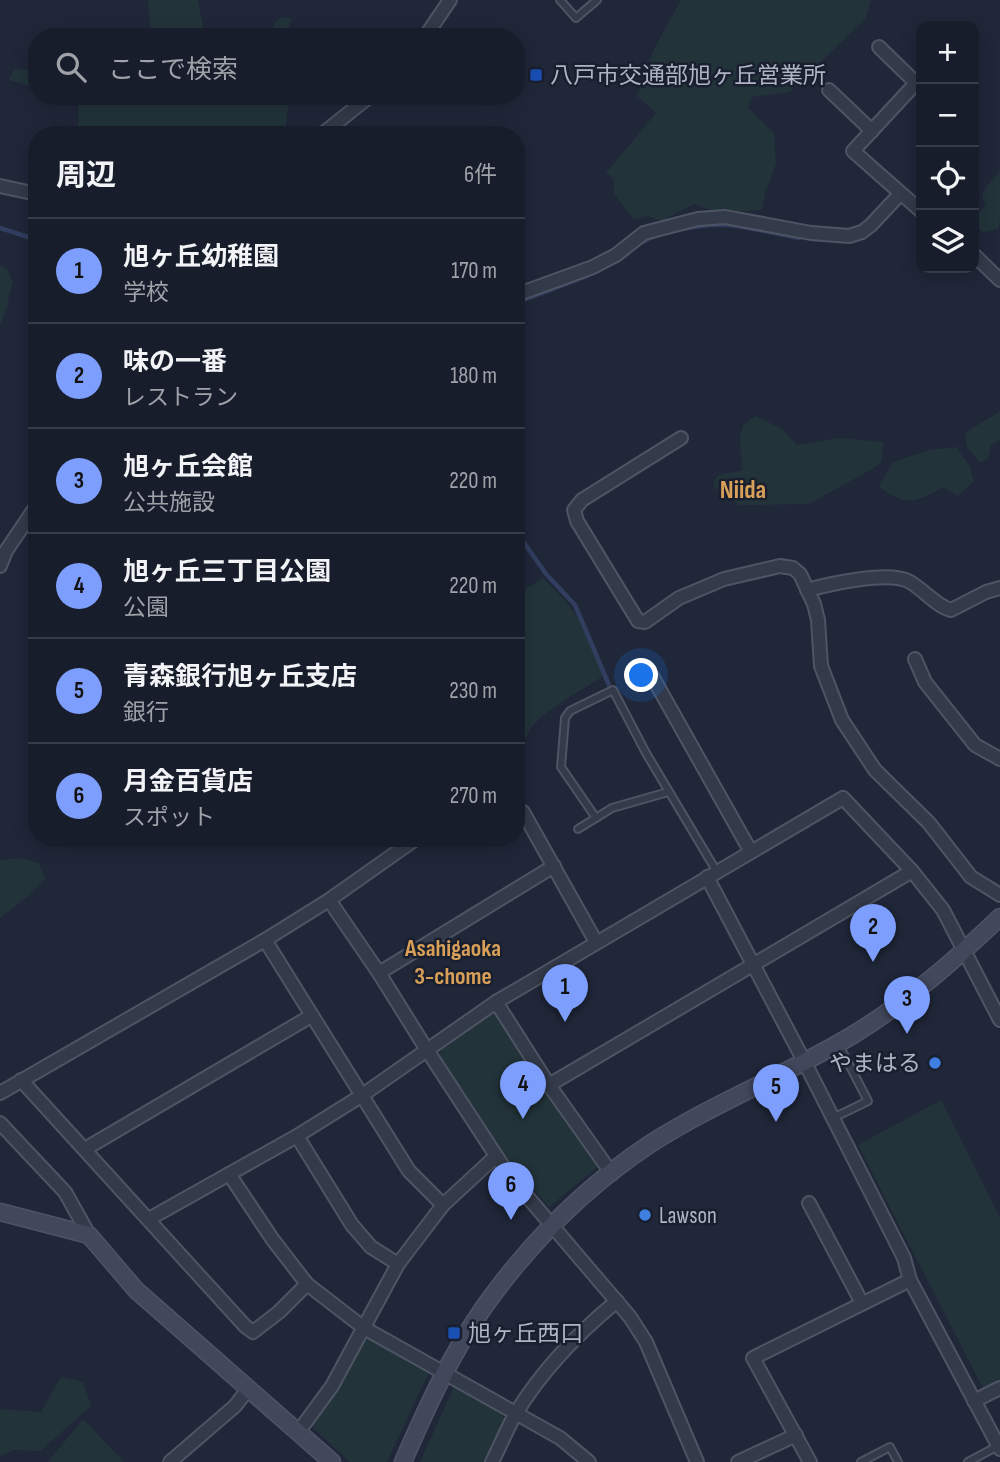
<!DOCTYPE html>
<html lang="ja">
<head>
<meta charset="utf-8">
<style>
  :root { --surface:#181d2b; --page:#212633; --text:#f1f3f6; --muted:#9fa2a9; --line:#363b47; --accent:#7d9efc }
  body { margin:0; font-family:"Sofia Sans Condensed","Noto Sans JP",sans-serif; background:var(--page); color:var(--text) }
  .controls { position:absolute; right:21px; top:21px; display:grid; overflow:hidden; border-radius:14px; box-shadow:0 4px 18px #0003 }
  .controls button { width:63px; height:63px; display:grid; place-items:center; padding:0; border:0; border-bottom:2px solid var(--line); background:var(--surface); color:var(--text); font:35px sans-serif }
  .you { position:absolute; left:642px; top:676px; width:24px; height:24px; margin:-18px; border:5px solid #fff; border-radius:50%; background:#1a73e8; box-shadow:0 0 0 10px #1a73e833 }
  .badge { display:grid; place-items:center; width:46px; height:46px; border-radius:50%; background:var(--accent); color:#111; font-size:23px; font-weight:700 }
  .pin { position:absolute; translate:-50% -58px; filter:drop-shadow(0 2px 4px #0008) }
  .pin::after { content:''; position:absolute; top:37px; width:24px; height:21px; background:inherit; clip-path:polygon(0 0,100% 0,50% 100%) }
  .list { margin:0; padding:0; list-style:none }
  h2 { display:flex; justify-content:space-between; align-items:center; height:91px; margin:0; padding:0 28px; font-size:30px }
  h2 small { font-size:23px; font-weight:400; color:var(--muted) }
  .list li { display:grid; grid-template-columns:46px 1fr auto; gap:21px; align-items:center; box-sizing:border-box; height:105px; padding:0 28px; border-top:2px solid var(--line) }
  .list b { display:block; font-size:26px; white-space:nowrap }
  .list p { margin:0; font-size:23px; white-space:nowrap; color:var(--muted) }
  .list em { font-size:23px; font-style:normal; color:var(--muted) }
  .icon { flex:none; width:38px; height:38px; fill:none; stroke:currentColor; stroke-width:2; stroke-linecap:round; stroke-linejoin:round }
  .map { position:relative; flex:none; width:1000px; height:1462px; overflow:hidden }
  .search { position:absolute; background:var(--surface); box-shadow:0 4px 18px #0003; left:28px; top:28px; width:497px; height:77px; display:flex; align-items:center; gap:18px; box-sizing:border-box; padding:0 24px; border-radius:28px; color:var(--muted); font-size:26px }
  .panel { position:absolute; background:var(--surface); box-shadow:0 4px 18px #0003; left:28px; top:126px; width:497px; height:721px; border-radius:28px }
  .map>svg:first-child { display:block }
  .green { fill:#22343a }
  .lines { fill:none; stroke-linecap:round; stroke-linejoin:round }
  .stream { stroke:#313e5f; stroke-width:4.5 }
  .lane-casing { stroke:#4e5464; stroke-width:10 }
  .street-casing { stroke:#4e5464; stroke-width:16 }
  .secondary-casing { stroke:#4e5464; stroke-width:19 }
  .lane { stroke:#333a49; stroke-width:6 }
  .street { stroke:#333a49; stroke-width:12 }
  .secondary { stroke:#41485c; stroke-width:16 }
  .transit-dot { fill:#1a4fb4; stroke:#191f2e; stroke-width:2.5 }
  .shop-dot { fill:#3f7fe0; stroke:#191f2e; stroke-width:2.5 }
  .labels { text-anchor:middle; stroke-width:5; stroke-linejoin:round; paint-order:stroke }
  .poi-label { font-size:23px; fill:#aeb4c6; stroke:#191f2e; text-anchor:start }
  .neighbourhood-label { font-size:24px; font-weight:bold; fill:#d79f58; stroke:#191f2e }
  .quarter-label { font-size:26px; font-weight:bold; fill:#d79f58; stroke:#191f2e }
</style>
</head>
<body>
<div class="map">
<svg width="1000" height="1462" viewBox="0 0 1000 1462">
  <rect width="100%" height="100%" fill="#202739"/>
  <g class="green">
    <polygon points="148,0 198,0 205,37 151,37"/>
    <polygon points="681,0 871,0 865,19 790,92 752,97 748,108 774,133 776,164 765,193 762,210 719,213 694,204 661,221 648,216 633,219 614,193 614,179 606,173 656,113 637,96 654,49"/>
    <polygon points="283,17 291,18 287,37 271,37 275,22"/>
    <polygon points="14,69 37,70 37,88 9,80"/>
    <polygon points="71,96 289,96 285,135 76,135 79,120 78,102"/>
    <polygon points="1000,172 1000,219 998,229 983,232 976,226 979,212 986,205 982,196 985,188"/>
    <polygon points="0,265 7,269 13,282 7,301 9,302 0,325"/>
    <polygon points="1000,411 1000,439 991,445 988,458 980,463 967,447 965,433"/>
    <polygon points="755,416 782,429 797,445 838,438 884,442 881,462 872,469 809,504 739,505 713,486 717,476 742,470 740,438 743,425"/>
    <path d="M956,447L969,465L974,481L958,496L943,487C917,502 904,508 879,486L893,462L929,450Z"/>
    <path d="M543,578L568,604L579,620L603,676C580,692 549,706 531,728C526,734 522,753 516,763V595Z"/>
    <polygon points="20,858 39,863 45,879 27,897 0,918 0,860"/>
    <polygon points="492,1013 501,1016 600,1165 549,1207 500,1152 438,1060 442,1049"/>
    <polygon points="941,1100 1000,1218 1000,1381 984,1390 858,1145"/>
    <polygon points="373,1337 429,1372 387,1462 350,1462 311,1426 335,1392 362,1342"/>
    <polygon points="61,1377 83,1382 91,1406 40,1451 13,1450 0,1457 0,1409 41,1412"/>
    <polygon points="454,1387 500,1411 505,1421 484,1462 420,1462"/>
    <polygon points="83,1419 123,1461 123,1462 48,1462"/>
  </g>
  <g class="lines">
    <g class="stream">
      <polyline points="0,228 37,240"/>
      <path d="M642,242C662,231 705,223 728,225C751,227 776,234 799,238"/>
      <polyline points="516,303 587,276"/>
      <polyline points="516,531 546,574 575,605 609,685"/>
    </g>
    <g class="lane-casing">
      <g id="lane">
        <polyline points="560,0 576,18 597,0"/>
        <polyline points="596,818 561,767 565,718 570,711 613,690 646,753 717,872"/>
        <polyline points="578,829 612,808 668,792"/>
        <polyline points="833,1118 868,1101 839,1045"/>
        <polyline points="861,1462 890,1447 898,1462"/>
        <polyline points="968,1462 998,1446"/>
      </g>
    </g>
    <g class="street-casing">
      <g id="street">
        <polyline points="425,37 450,0"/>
        <polyline points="879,47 916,83 853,151 921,211"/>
        <polyline points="829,90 872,131"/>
        <polyline points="326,135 325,132 370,96"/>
        <polyline points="0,186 37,194"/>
        <polyline points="974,255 1000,280"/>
        <polyline points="516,295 593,267 616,255 644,233 698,219 725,217 811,233 849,236 862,232 871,225 900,194"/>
        <polyline points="681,438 582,500 574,510 577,521 638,621 645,622 679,598 724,579 780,566 793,568 800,574 814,604 818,620 821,666 842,720 875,770 929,823 971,877 1000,895"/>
        <polyline points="0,566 6,551 37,505"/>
        <path d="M807,590C830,584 890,570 910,582C924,590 936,606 951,610L986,592L1000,588"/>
        <polyline points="915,659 925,682 975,745 1000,759"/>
        <polyline points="652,676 751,852"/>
        <polyline points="516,812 523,812 596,942"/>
        <polyline points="707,877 804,1061 904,1258 910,1280 1000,1449"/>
        <polyline points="329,900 379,973 427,1050 508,1174 630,1317 646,1342 697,1462"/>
        <polyline points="265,940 409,1171 443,1205"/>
        <polyline points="379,973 554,866"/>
        <polyline points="496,1002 549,1085 612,1174"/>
        <polyline points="21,1080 245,1326 253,1332 279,1312 307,1284"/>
        <polyline points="549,1085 912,871"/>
        <polyline points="0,1093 265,940 329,900 417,838"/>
        <polyline points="0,1123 65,1192 89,1235"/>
        <polyline points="297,1136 352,1225 371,1247 398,1264"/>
        <polyline points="85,1149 311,1016"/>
        <polyline points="229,1174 273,1240 307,1284 364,1328 560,1438 589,1462"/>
        <polyline points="809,1203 862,1303"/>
        <polyline points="149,1219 297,1136 361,1096 496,1002 843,798 912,871 943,910 1000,1020"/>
        <polyline points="974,1401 1000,1388"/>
        <polyline points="299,1431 332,1386 398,1264 443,1205 496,1156"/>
        <polyline points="170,1462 235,1406 249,1388"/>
        <path d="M492,1462C500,1446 507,1429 516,1413C543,1369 578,1333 617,1301"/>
        <polyline points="738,1462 796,1435"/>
        <polyline points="810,1462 753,1358 910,1280"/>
      </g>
    </g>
    <g class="secondary-casing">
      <g id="secondary">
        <polyline points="0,1212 89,1235 136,1290 332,1462"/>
        <path d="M403,1462C426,1409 451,1354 484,1307C529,1244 585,1187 650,1144C714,1103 786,1075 851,1036C906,1003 954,961 1000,917"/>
      </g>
    </g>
    <use href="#lane" class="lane"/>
    <use href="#street" class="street"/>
    <use href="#secondary" class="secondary"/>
  </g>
  <g class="transit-dot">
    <rect x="529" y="68" width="14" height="14" rx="3.5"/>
    <rect x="447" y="1326" width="14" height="14" rx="3.5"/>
  </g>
  <g class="shop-dot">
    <circle cx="935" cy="1063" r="7"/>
    <circle cx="645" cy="1215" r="7"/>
  </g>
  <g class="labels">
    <g class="poi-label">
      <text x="550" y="83">八戸市交通部旭ヶ丘営業所</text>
      <text x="921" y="1071" text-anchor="end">やまはる</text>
      <text x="659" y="1223">Lawson</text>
      <text x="468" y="1341">旭ヶ丘西口</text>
    </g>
    <g class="neighbourhood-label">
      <text x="453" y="956">Asahigaoka<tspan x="453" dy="28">3-chome</tspan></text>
    </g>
    <g class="quarter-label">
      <text x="743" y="498">Niida</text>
    </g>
  </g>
</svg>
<div class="controls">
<button>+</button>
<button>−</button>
<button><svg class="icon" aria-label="locate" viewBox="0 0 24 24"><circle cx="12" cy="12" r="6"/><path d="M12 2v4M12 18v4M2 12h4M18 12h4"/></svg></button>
<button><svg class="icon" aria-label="layers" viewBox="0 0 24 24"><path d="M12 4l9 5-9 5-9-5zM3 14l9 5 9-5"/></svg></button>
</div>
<div class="you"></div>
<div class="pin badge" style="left:565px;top:1022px">1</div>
<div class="pin badge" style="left:873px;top:962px">2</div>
<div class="pin badge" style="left:907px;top:1034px">3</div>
<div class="pin badge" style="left:523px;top:1119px">4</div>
<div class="pin badge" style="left:776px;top:1122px">5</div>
<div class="pin badge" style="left:511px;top:1220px">6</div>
<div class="search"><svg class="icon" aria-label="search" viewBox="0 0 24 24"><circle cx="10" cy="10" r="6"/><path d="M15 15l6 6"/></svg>ここで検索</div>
<section class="panel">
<h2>周辺<small>6件</small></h2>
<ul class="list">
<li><span class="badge">1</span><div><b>旭ヶ丘幼稚園</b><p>学校</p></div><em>170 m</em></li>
<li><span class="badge">2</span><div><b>味の一番</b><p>レストラン</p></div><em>180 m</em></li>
<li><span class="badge">3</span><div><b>旭ヶ丘会館</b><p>公共施設</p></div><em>220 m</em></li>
<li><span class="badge">4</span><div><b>旭ヶ丘三丁目公園</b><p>公園</p></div><em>220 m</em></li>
<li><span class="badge">5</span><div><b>青森銀行旭ヶ丘支店</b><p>銀行</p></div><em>230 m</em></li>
<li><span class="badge">6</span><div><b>月金百貨店</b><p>スポット</p></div><em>270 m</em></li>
</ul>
</section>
</div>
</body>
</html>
